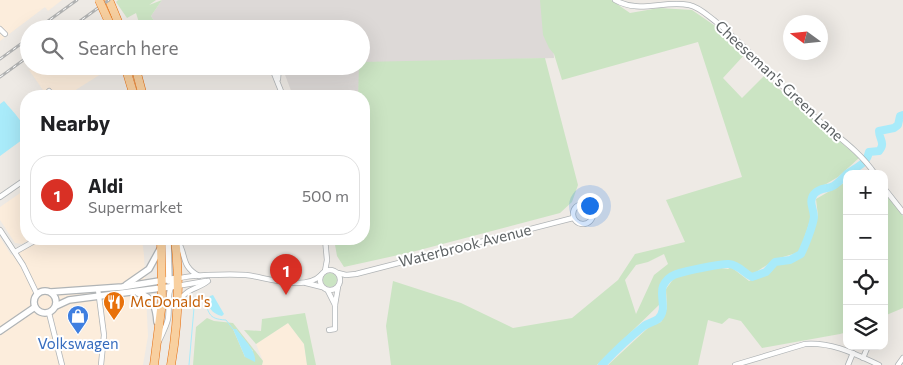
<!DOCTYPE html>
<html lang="en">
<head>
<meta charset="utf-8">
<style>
  :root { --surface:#fff; --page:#f2f2f2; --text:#202124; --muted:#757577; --line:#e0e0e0; --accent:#d93025 }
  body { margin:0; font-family:Commissioner,sans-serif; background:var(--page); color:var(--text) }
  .controls { position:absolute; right:15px; bottom:15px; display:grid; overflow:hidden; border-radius:10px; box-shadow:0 5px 20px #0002 }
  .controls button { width:45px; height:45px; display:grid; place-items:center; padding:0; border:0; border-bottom:1px solid var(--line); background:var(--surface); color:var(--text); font:25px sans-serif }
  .compass { position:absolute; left:783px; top:15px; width:45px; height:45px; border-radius:50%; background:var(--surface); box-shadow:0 5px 20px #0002; rotate:285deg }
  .you { position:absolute; left:589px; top:205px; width:18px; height:18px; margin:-12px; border:4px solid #fff; border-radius:50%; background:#1a73e8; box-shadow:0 0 0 8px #1a73e833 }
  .badge { display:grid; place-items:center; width:32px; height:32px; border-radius:50%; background:var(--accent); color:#fff; font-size:16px; font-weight:700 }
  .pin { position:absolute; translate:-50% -41px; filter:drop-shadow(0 1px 2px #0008) }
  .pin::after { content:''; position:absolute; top:26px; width:18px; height:15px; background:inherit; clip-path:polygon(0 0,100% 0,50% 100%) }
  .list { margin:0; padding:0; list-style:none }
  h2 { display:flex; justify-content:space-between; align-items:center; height:65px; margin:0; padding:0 20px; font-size:21px }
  h2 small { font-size:16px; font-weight:400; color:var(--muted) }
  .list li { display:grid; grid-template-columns:32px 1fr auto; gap:15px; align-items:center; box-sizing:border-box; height:80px; margin:0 10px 10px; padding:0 10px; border:1px solid var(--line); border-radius:20px }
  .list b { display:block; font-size:19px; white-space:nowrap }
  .list p { margin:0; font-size:16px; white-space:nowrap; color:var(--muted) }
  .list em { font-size:16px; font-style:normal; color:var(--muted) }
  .icon { flex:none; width:28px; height:28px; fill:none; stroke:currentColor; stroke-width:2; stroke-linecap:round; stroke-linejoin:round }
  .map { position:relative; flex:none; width:903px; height:365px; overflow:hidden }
  .search { position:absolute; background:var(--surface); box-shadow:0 5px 20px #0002; left:20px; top:20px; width:350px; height:55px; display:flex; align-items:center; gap:12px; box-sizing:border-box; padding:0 18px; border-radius:28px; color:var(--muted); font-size:19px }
  .panel { position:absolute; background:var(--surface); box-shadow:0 5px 20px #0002; left:20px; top:90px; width:350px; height:155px; border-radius:20px }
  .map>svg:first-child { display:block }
  .commercial { fill:#fceddc }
  .industrial { fill:#ddd9d7 }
  .green { fill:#cbe4c3; fill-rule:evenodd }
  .water { fill:#a9ebfa }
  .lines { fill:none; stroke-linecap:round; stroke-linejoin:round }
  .stream { stroke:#a9ebfa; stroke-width:1 }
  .river { stroke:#a9ebfa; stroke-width:8 }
  .minor-casing { stroke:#b0b4b6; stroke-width:6 }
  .tertiary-casing { stroke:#b0b4b6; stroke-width:8 }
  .trunk-casing { stroke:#e66c0d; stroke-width:9 }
  .minor { stroke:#fff; stroke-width:4.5 }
  .tertiary { stroke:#fff; stroke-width:5.5 }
  .trunk { stroke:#f8d0a0; stroke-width:8 }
  .rail-casing { stroke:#b1b2b2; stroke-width:3 }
  .rail { stroke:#fff; stroke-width:1; stroke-dasharray:4; stroke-linecap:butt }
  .trunk-bridge-casing { stroke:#e66c0d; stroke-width:9; stroke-linecap:butt }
  .trunk-bridge { stroke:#f8d0a0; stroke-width:8 }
  .labels { text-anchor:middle; stroke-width:4; stroke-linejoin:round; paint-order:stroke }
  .street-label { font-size:15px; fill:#5d6264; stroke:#fff }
  .food-label { font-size:15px; fill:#c56008; stroke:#fff; text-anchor:start }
  .shop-label { font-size:15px; fill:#366cbe; stroke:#fff }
</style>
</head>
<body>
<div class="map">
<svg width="903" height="365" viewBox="0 0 903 365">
  <rect width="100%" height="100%" fill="#eeeae5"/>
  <g class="commercial">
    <polygon points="0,0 62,0 48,11 45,7 0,41"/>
    <polygon points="35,66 108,66 109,69 66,96 57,96 52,89 45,93 29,70"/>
    <polygon points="26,189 26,239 31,239 22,244 15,243 0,220 0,207"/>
    <polygon points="0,237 11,255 45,239 142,239 144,255 148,336 143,365 0,365"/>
    <polygon points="288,323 304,344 307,365 262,365 263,361 256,344"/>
  </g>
  <g class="industrial">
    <polygon points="162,0 550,0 554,58 361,63 361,29 159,29 151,16"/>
    <polygon points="219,66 360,66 358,96 293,96 284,72 268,72 261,68"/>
  </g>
  <g class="green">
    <polygon points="118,0 156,0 149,5 162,0 151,16 159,29 141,29 136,13 127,18 116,2"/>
    <path d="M540,0H611L630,13L659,8L692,10L724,32L746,53L723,78L742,98L764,76L859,158L838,177L814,191L809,201L812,214L800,252L776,259L753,274L731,261L716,262L674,271L659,288L660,304L597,365H391L386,326L393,281L461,303L513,328L572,318L618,280L635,254L685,242L666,200L742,177L698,42L562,80L554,54L549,48L543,35ZM664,254L668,264L654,275L636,314L625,280L636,265L648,262Z"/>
    <polygon points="545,58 578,185 572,202 560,213 412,252 344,267 337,256 334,239 364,239 364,173 367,171 364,149 364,96 358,96 359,66 361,66 361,62"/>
    <polygon points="154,66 181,66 157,75"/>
    <polygon points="847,181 847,332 840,334 762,348 741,321 729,318 722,324 708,320 698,365 608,365 649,327 661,322 667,308 666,289 674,278 715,267 728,269 731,267 749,281 771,272 776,265 793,261 804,254 818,216 816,199"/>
    <polygon points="884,192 903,216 903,308 884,316"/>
    <circle cx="330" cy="280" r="7"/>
    <polygon points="305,313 316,365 307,365 304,344 288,323 256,344 244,330 261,331 262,319"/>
    <path d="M207,318L214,321L233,323L263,361L262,365H193L196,327ZM233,329H236L253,351L245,357Z"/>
  </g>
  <g class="water">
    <path d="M4,101C13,112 26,123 26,137L0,156V104Z"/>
    <path d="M213,295L224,314L222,316C213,314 211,310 207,303L210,296Z"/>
    <path d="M233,329H236C243,338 257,351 255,362L245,357Z"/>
  </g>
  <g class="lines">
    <path class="stream" d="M189,365L194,308L196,303L202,299C211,312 206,319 226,320L233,329"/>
    <g class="river">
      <path d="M847,174C856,167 867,164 869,152L879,151C886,143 879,139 879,131L894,128L898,125L900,116L903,115"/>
      <path d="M602,365C615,351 629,338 644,326C648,323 654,322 658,319C668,310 659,296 663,286C665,282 669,277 674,275C680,272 723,263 729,264C739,265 744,273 752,277L766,272L775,262L790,260L801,254C805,246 813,226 814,217C814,209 808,202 814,194C819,188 825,189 831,187C837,185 842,178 847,174"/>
    </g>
    <g class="minor-casing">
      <g id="minor">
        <path d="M615,0C639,14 663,0 689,5C699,7 707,15 715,21C749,48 776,82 808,111C830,132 858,148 875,174"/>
        <polyline points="0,29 5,34"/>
        <polyline points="271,66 283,96"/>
        <polyline points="278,79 279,66"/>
        <polyline points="49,91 53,96"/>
        <polyline points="884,188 903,212"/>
        <polyline points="0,197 26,179"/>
        <circle cx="583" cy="214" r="10"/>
        <polyline points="0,230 23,265 37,294"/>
        <path d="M177,240C187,254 180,266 199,276"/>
        <polyline points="15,252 38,239"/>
        <circle cx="330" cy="280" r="10"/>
        <polyline points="325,271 327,260 325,239"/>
        <polyline points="338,273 346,275 356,274 573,218"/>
        <polyline points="306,283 322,287"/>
        <polyline points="177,286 206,281"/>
        <polyline points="98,289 104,335 101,365"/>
        <polyline points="328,291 335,305"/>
        <path d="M179,301C186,289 198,289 208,281"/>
        <polyline points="49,313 62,365"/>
        <polyline points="329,330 335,329 335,305 338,287"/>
        <path d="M159,341C162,334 166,327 168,319C170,307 166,292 174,281C179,274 235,274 246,275C265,277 305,292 321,275"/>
        <polyline points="863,358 868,346"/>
        <path d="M735,365L805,344C833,342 855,354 879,365"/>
        <polyline points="848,365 853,353"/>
        <polyline points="898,365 903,358"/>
      </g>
    </g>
    <g class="tertiary-casing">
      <g id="tertiary">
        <polyline points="168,239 169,281"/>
        <polyline points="126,285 149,269 160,249"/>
        <circle cx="45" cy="302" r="11"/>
        <polyline points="51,292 122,287 178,278"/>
        <path d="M138,293C153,297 156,307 157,322"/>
        <polyline points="56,306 69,300 177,286"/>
        <polyline points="0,331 35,307"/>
      </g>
    </g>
    <g class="trunk-casing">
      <g id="trunk">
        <polyline points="109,0 121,29"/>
        <polyline points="108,20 111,29"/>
        <polyline points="125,66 134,96"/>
        <polyline points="135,66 143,96"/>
        <polyline points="154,365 162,302 161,239"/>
        <path d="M171,365C178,324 180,280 175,239"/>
      </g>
    </g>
    <use href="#minor" class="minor"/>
    <use href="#tertiary" class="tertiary"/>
    <use href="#trunk" class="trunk"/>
    <g class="rail-casing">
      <g id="rail">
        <polyline points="37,29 77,0"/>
        <polyline points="69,29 109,0"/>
        <polyline points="0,59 29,38"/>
        <polyline points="0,77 29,56"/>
      </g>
    </g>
    <use href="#rail" class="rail"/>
    <g class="trunk-bridge-casing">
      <polyline id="trunk-bridge" points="99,0 108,20"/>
    </g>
    <use href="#trunk-bridge" class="trunk-bridge"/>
  </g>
  <defs>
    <g id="restaurant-pin" transform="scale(1.125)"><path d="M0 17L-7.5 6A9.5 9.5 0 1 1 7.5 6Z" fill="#e8710a" stroke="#fff"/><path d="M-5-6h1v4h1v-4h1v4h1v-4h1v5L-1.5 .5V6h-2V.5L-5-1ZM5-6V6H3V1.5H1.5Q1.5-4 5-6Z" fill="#fff"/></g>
    <g id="shop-pin" transform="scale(1.125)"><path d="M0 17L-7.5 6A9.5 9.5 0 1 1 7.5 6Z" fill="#3f7fe0" stroke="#fff"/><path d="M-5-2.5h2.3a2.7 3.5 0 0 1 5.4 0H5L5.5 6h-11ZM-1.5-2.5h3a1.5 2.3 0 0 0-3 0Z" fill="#fff"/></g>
  </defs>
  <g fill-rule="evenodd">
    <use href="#restaurant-pin" x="114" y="302"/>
    <use href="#shop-pin" x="78" y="316"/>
  </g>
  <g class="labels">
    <g class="street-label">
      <text transform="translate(779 81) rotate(43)" y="5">Cheeseman's Green Lane</text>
      <text transform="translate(465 246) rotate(-14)" y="5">Waterbrook Avenue</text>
    </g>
    <g class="food-label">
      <text x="130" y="307">McDonald's</text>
    </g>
    <g class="shop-label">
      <text x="78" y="349">Volkswagen</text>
    </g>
  </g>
</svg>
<div class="controls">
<button>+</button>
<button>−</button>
<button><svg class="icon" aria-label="locate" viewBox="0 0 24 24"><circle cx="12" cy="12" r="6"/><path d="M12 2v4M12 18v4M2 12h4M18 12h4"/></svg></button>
<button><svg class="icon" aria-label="layers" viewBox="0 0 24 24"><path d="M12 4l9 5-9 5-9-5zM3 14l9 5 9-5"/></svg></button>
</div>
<svg class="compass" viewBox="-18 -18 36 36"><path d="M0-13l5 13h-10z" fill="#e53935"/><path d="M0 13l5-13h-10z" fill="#757577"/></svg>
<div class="you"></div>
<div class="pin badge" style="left:286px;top:295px">1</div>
<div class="search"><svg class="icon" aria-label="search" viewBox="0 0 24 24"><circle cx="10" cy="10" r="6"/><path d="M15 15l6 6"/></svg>Search here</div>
<section class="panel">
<h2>Nearby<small></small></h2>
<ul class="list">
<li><span class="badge">1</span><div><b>Aldi</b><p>Supermarket</p></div><em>500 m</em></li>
</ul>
</section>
</div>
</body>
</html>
